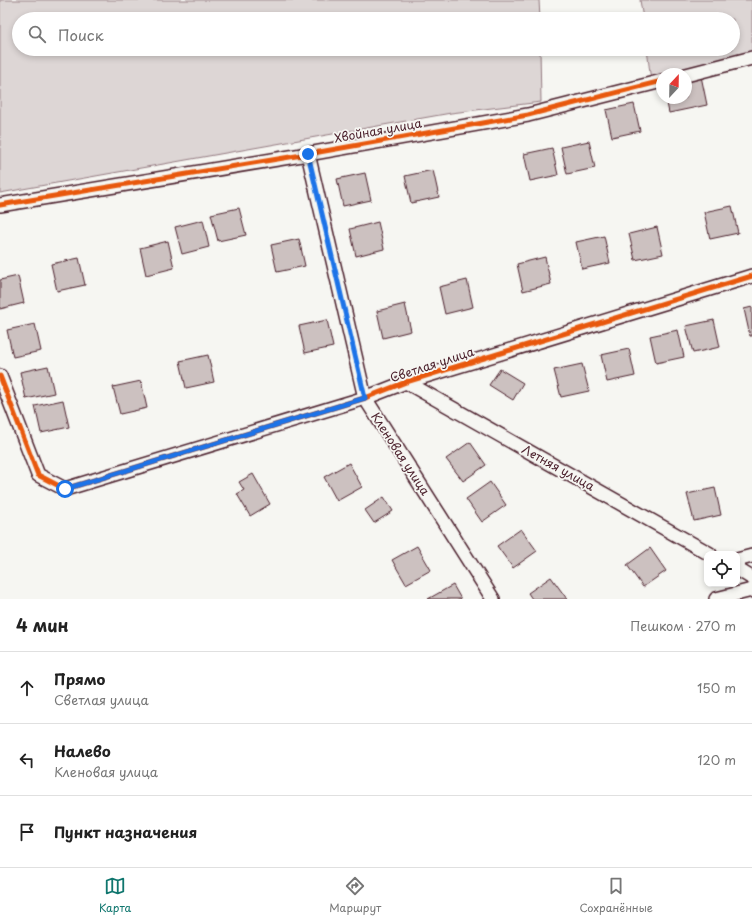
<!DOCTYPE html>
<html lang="ru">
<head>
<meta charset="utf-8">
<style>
  :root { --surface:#fff; --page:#f2f2f2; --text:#222; --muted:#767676; --line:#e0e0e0; --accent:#0f766e }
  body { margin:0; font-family:"Playpen Sans",sans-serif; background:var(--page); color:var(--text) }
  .controls { position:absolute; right:12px; bottom:12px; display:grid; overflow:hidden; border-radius:8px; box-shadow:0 2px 6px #0003 }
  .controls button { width:36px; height:36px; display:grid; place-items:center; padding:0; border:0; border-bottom:1px solid var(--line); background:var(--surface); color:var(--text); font:20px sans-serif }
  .compass { position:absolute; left:656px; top:68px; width:36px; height:36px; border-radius:50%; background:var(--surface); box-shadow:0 2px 6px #0003; rotate:22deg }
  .stop { position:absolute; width:12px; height:12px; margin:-9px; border:3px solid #1a73e8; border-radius:50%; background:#fff }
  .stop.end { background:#1a73e8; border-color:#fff; box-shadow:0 1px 4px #0008 }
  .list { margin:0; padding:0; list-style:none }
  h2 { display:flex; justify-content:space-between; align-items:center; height:52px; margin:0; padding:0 16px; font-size:17px }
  h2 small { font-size:13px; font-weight:400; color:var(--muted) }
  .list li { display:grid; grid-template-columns:26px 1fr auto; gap:12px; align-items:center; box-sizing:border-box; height:72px; padding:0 16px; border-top:1px solid var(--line) }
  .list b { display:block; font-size:15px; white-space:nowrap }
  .list p { margin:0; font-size:13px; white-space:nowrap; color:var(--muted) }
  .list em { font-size:13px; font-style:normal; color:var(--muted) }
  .icon { flex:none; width:22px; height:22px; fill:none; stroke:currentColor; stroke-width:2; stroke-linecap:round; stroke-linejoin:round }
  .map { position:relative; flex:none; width:752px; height:599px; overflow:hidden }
  .search { position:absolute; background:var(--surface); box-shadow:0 2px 6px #0003; left:12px; right:12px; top:12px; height:44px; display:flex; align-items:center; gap:10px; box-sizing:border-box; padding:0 14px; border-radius:22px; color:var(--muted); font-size:15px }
  .sheet { height:268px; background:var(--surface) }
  nav { display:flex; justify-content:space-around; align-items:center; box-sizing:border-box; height:56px; border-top:1px solid var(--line); background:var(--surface); font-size:11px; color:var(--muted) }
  nav a { display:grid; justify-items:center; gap:2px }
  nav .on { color:var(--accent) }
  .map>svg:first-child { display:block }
  .green { fill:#ddd6d5; stroke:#947a80 }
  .building { fill:#ccc1c0; stroke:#4a1f2b }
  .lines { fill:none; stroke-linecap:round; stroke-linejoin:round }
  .street-casing { stroke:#4a1f2b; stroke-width:16 }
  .street { stroke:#f6f6f2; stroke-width:13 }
  .cycleway-casing { stroke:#f6f6f2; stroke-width:8 }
  .cycleway { stroke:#e8590c; stroke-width:5 }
  .route { stroke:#1a73e8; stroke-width:5 }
  .labels { text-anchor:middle; stroke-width:3.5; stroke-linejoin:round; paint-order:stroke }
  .street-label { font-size:12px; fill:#4a1f2b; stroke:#f6f6f2 }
</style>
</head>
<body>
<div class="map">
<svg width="752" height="599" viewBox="0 0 752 599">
  <rect width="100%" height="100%" fill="#f6f6f2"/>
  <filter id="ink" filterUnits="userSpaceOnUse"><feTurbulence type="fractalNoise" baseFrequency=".025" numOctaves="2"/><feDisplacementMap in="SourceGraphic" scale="8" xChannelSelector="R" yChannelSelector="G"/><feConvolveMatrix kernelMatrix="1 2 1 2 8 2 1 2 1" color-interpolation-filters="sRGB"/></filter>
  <g filter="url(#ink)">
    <g class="green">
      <polygon points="0,0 539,0 540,19 19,19 19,49 540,49 541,102 451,113 0,193"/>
      <polygon points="640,0 752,0 752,53 676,74 662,74 662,78 651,81 647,49 733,49 733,19 643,19"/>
    </g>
    <g class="building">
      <polygon points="701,76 707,105 669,113 666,98 686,98 686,79"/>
      <polygon points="634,104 640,131 612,137 606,110"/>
      <polygon points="589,141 595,168 567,174 561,147"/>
      <polygon points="552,148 558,175 530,181 524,154"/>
      <polygon points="433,170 439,197 411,203 405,176"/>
      <polygon points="365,173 371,200 343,206 337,179"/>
      <polygon points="732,206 738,233 710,239 704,212"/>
      <polygon points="239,208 246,235 218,241 211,214"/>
      <polygon points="203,220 209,247 182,254 175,227"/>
      <polygon points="378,222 384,249 356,256 350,229"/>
      <polygon points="657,227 663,254 635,260 629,234"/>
      <polygon points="604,236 610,263 582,269 576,242"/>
      <polygon points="299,239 305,266 277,272 271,245"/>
      <polygon points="168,241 174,268 146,275 140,248"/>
      <polygon points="545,257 551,284 523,291 517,264"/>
      <polygon points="79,258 85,285 57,291 51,264"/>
      <polygon points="18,276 24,303 0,309 0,280"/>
      <polygon points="467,280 473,307 445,314 439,287"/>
      <polygon points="405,304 411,331 383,338 377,311"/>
      <polygon points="752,307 752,336 750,336 744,309"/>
      <polygon points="327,320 333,347 305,353 299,326"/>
      <polygon points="714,320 720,347 693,353 686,326"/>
      <polygon points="35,324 41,351 13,357 7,330"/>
      <polygon points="678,330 684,357 656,363 650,336"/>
      <polygon points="629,349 635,376 607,382 601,355"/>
      <polygon points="208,355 214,382 186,388 180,361"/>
      <polygon points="582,364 589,391 561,397 554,370"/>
      <polygon points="48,366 54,393 26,399 20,372"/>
      <polygon points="500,369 523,383 513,400 489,385"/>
      <polygon points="141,381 147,408 120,414 113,387"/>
      <polygon points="63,400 69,427 41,433 35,406"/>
      <polygon points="470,442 486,465 463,481 446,459"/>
      <polygon points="349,463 362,487 337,501 324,477"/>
      <polygon points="253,474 270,504 250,516 237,494 244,490 239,482"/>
      <polygon points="490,482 506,505 482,522 466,499"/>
      <polygon points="715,488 721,515 694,521 687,494"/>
      <polygon points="384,497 393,511 374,523 365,510"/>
      <polygon points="521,529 537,551 513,568 497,546"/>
      <polygon points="417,546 431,570 406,584 392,560"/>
      <polygon points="650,548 666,571 643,587 627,565"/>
      <polygon points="551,577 567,599 532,599 528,593"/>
      <polygon points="453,585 461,599 428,599"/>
    </g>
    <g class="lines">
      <g class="street-casing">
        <g id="street">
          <polyline points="686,75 752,58"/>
          <polyline points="308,154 365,398 493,599"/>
          <polyline points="0,205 308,154 528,115 662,81"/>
          <polyline points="0,376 38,475 65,489 365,398 406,382 752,276"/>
          <polyline points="406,382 710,554"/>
          <polyline points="737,560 752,556"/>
          <polyline points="737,569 752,578"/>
          <polyline points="716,599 752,590"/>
        </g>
      </g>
      <use href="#street" class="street"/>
      <g class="cycleway-casing">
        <g id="cycleway">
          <polyline points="0,205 308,154 528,115 662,81"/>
          <polyline points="0,376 38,475 65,489 365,398 406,382 752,276"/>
        </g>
      </g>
      <use href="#cycleway" class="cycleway"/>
    </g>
  </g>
  <g class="lines" filter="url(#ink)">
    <polyline class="route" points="65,489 365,398 308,154"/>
  </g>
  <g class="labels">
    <g class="street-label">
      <text transform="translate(378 131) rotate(-10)" y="4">Хвойная улица</text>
      <text transform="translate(432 365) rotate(-18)" y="4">Светлая улица</text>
      <text transform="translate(400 454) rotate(57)" y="4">Кленовая улица</text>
      <text transform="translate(558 468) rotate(29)" y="4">Летняя улица</text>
    </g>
  </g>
</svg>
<div class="controls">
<button><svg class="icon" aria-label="locate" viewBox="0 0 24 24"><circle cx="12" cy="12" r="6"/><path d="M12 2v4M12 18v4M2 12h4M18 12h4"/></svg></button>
</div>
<svg class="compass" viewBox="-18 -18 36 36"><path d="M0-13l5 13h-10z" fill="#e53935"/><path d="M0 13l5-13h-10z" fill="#767676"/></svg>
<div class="stop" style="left:65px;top:489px"></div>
<div class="stop end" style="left:308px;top:154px"></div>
<div class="search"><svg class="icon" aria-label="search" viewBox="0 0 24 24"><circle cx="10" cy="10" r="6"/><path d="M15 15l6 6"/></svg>Поиск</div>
</div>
<section class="sheet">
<h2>4 мин<small>Пешком · 270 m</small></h2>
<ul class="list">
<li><svg class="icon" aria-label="ahead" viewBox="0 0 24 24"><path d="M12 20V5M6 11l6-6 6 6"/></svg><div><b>Прямо</b><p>Светлая улица</p></div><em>150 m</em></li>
<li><svg class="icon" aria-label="left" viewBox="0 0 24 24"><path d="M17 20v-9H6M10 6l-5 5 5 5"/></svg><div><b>Налево</b><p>Кленовая улица</p></div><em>120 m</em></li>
<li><svg class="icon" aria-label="arrive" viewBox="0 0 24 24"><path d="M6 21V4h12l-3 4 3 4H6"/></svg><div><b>Пункт назначения</b></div></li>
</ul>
</section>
<nav>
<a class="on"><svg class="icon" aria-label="map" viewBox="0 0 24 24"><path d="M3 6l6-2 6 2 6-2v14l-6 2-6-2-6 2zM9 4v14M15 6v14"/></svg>Карта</a>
<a><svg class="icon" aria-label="directions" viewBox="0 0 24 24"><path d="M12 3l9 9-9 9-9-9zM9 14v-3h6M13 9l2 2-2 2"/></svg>Маршрут</a>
<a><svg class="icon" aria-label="saved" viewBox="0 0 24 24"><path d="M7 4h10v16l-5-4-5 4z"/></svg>Сохранённые</a>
</nav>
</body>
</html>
